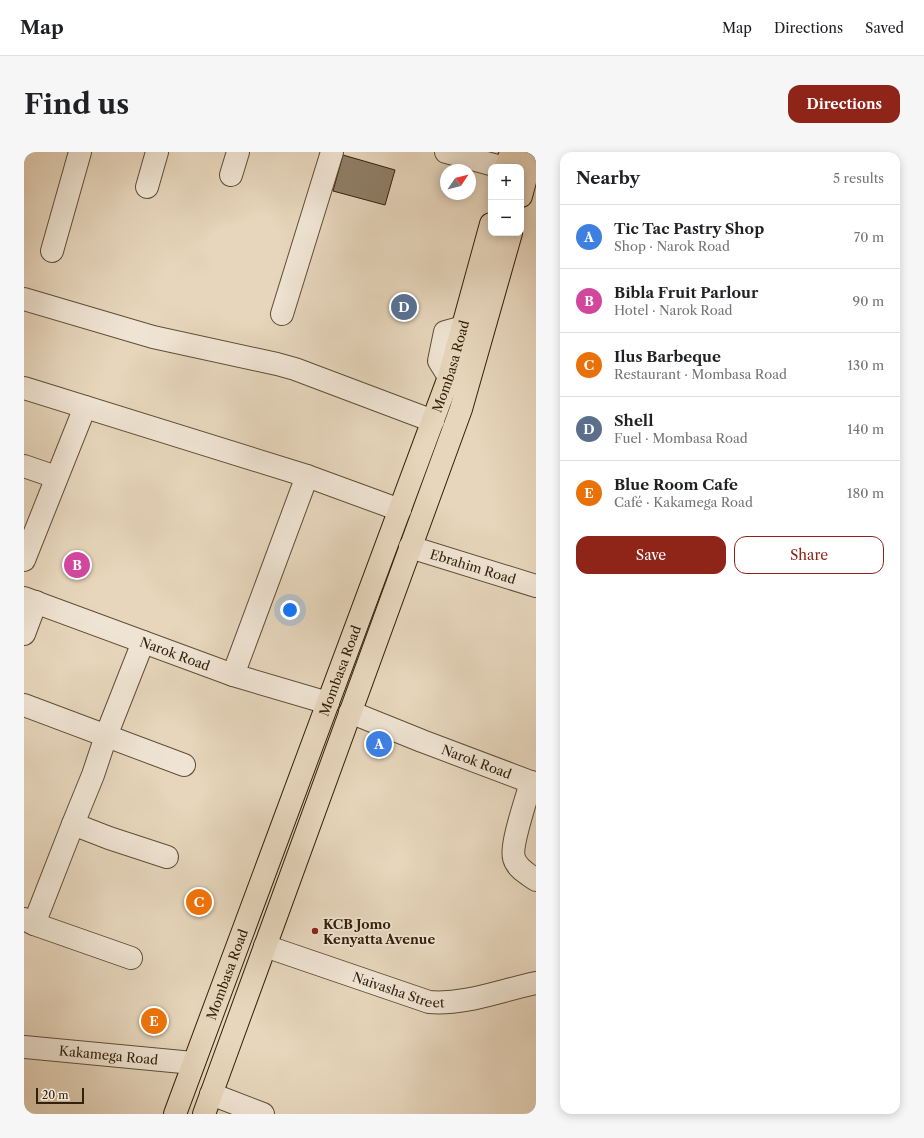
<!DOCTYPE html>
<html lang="en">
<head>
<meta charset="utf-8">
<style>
  :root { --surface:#fff; --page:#f6f6f6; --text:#202124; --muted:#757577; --line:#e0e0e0; --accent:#8f2418 }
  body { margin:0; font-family:"Libre Caslon Text",serif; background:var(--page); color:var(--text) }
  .controls { position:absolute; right:12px; top:12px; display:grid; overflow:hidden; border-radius:8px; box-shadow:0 2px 10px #0003 }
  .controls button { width:36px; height:36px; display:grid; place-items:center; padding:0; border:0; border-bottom:1px solid var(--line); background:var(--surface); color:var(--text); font:20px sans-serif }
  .compass { position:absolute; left:416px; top:12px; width:36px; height:36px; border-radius:50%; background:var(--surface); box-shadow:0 2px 10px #0003; rotate:55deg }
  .scale { position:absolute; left:12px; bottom:10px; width:48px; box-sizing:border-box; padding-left:4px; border:2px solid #32200a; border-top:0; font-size:11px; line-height:14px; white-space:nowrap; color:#32200a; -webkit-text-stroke:3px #efe4d3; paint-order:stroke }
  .you { position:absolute; left:266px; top:458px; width:14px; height:14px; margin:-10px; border:3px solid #fff; border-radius:50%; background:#1a73e8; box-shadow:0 0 0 6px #1a73e833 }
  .badge { display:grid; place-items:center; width:26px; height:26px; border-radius:50%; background:var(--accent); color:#fff; font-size:13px; font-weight:700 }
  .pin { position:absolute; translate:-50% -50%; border:2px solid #fff; box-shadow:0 1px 4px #0006 }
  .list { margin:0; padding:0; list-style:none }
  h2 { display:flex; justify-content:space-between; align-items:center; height:52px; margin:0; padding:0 16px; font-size:17px }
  h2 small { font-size:13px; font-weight:400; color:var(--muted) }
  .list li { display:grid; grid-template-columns:26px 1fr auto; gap:12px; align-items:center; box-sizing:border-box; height:64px; padding:0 16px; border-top:1px solid var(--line) }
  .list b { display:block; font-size:15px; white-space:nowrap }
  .list p { margin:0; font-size:13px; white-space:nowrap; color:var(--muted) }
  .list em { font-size:13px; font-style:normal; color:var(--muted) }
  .actions { display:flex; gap:8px; padding:12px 16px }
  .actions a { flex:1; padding:9px 0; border:1px solid var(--accent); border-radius:12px; text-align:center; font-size:14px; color:var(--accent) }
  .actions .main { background:var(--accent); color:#fff }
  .map { position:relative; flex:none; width:512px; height:962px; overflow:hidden; border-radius:12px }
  header { display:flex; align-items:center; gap:24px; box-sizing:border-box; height:56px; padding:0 20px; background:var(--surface); border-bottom:1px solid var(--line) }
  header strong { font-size:19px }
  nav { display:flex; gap:22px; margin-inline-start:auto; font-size:14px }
  .intro { display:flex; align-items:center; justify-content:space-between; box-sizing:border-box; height:96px; padding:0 24px }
  h1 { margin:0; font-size:28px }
  .button { padding:10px 18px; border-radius:12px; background:var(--accent); color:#fff; font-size:14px; font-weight:700 }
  main { display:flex; gap:24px; padding:0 24px }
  aside { flex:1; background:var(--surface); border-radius:12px; box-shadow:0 2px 10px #0003 }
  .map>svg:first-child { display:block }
  .building { fill:#907f67; stroke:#32200a }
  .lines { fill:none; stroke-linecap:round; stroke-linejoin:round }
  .minor-casing { stroke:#5f4e36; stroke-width:24 }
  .highway-casing { stroke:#32200a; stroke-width:24 }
  .minor { stroke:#efe4d3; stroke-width:22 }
  .highway { stroke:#e7d6bc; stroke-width:22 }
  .poi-dot { fill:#8f2418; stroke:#efe4d3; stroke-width:1.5 }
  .labels { text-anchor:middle; stroke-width:3.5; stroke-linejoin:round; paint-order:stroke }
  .street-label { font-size:13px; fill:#32200a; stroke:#efe4d3 }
  .poi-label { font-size:13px; font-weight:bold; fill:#32200a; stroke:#efe4d3; text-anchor:start }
</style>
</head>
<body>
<header>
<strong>Map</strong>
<nav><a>Map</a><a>Directions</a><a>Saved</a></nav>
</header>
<div class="intro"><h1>Find us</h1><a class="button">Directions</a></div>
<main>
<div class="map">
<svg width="512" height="962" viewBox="0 0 512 962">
  <rect width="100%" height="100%" fill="#e7d6bc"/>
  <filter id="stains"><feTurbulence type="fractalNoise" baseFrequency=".005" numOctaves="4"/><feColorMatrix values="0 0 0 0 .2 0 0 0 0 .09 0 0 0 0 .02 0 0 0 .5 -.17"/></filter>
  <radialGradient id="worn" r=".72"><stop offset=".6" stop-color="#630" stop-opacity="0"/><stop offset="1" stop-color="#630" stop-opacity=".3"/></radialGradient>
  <polygon class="building" points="319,3 371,18 361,53 309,39"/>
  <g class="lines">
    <g class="minor-casing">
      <g id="minor">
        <polyline points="422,0 477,15"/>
        <polyline points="207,23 214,0"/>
        <polyline points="123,35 133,0"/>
        <polyline points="28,99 56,0"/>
        <polyline points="0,147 129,185 253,212 271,217 409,269"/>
        <polyline points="258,162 308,0"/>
        <polyline points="425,225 415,209 421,180 439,175"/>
        <polyline points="0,236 283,324 376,358"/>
        <polyline points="0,314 32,325"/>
        <path id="s1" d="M386,395L512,434"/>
        <polyline points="0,408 61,255"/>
        <path id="s2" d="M0,446L209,523L304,551"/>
        <polyline points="0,482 12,450"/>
        <polyline points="209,523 283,324"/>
        <polyline points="0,553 160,613"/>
        <path id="s3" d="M326,560L398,589L512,632"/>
        <path d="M507,630C503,646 486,693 490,706C493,717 504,722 512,728"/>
        <polyline points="49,672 85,686 143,705"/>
        <polyline points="0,767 10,772 107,806"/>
        <polyline points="10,772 49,672 69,623 82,584 119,490"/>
        <path id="s4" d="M241,794L405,850C442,853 477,838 512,831"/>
        <path id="s5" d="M0,895L169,911"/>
        <polyline points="187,942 239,962"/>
      </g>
    </g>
    <g class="highway-casing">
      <g id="highway">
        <polyline points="482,15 487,0"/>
        <polyline points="497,44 509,0"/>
        <path id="s6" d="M151,962L425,225L467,72"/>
        <polyline points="180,962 437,257 487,81"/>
      </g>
    </g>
    <use href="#minor" class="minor"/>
    <use href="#highway" class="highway"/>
  </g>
  <circle class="poi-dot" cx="291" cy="779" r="4"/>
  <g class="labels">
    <g class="street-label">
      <text dy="5" stroke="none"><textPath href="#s6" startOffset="797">Mombasa Road</textPath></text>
      <text dy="5" stroke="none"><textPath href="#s1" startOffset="66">Ebrahim Road</textPath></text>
      <text dy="5" stroke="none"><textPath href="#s2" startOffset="161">Narok Road</textPath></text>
      <text dy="5" stroke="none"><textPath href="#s6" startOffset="473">Mombasa Road</textPath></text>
      <text dy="5" stroke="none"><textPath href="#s3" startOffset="136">Narok Road</textPath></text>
      <text dy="5" stroke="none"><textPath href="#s6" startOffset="149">Mombasa Road</textPath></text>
      <text dy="5" stroke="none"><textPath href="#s4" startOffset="141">Naivasha Street</textPath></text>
      <text dy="5" stroke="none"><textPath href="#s5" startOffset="85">Kakamega Road</textPath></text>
    </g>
    <g class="poi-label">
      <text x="299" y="777">KCB Jomo<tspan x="299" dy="15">Kenyatta Avenue</tspan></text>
    </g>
  </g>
  <rect width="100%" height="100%" filter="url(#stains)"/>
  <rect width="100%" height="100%" fill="url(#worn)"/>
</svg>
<div class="controls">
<button>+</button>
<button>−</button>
</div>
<svg class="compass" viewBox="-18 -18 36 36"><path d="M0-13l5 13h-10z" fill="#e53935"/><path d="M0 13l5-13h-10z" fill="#757577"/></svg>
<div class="scale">20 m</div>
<div class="you"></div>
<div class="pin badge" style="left:355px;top:592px;background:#3f7fe0">A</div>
<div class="pin badge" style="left:53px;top:413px;background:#d1479c">B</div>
<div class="pin badge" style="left:175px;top:750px;background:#e8710a">C</div>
<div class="pin badge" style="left:380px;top:155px;background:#5c6f8a">D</div>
<div class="pin badge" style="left:130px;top:869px;background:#e8710a">E</div>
</div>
<aside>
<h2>Nearby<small>5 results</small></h2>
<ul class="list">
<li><span class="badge" style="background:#3f7fe0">A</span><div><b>Tic Tac Pastry Shop</b><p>Shop · Narok Road</p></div><em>70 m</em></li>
<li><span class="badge" style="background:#d1479c">B</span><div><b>Bibla Fruit Parlour</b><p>Hotel · Narok Road</p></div><em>90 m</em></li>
<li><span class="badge" style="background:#e8710a">C</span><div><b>Ilus Barbeque</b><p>Restaurant · Mombasa Road</p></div><em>130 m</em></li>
<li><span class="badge" style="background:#5c6f8a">D</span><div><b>Shell</b><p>Fuel · Mombasa Road</p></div><em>140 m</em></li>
<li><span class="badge" style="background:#e8710a">E</span><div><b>Blue Room Cafe</b><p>Café · Kakamega Road</p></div><em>180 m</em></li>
</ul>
<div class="actions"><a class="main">Save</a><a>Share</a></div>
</aside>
</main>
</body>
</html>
